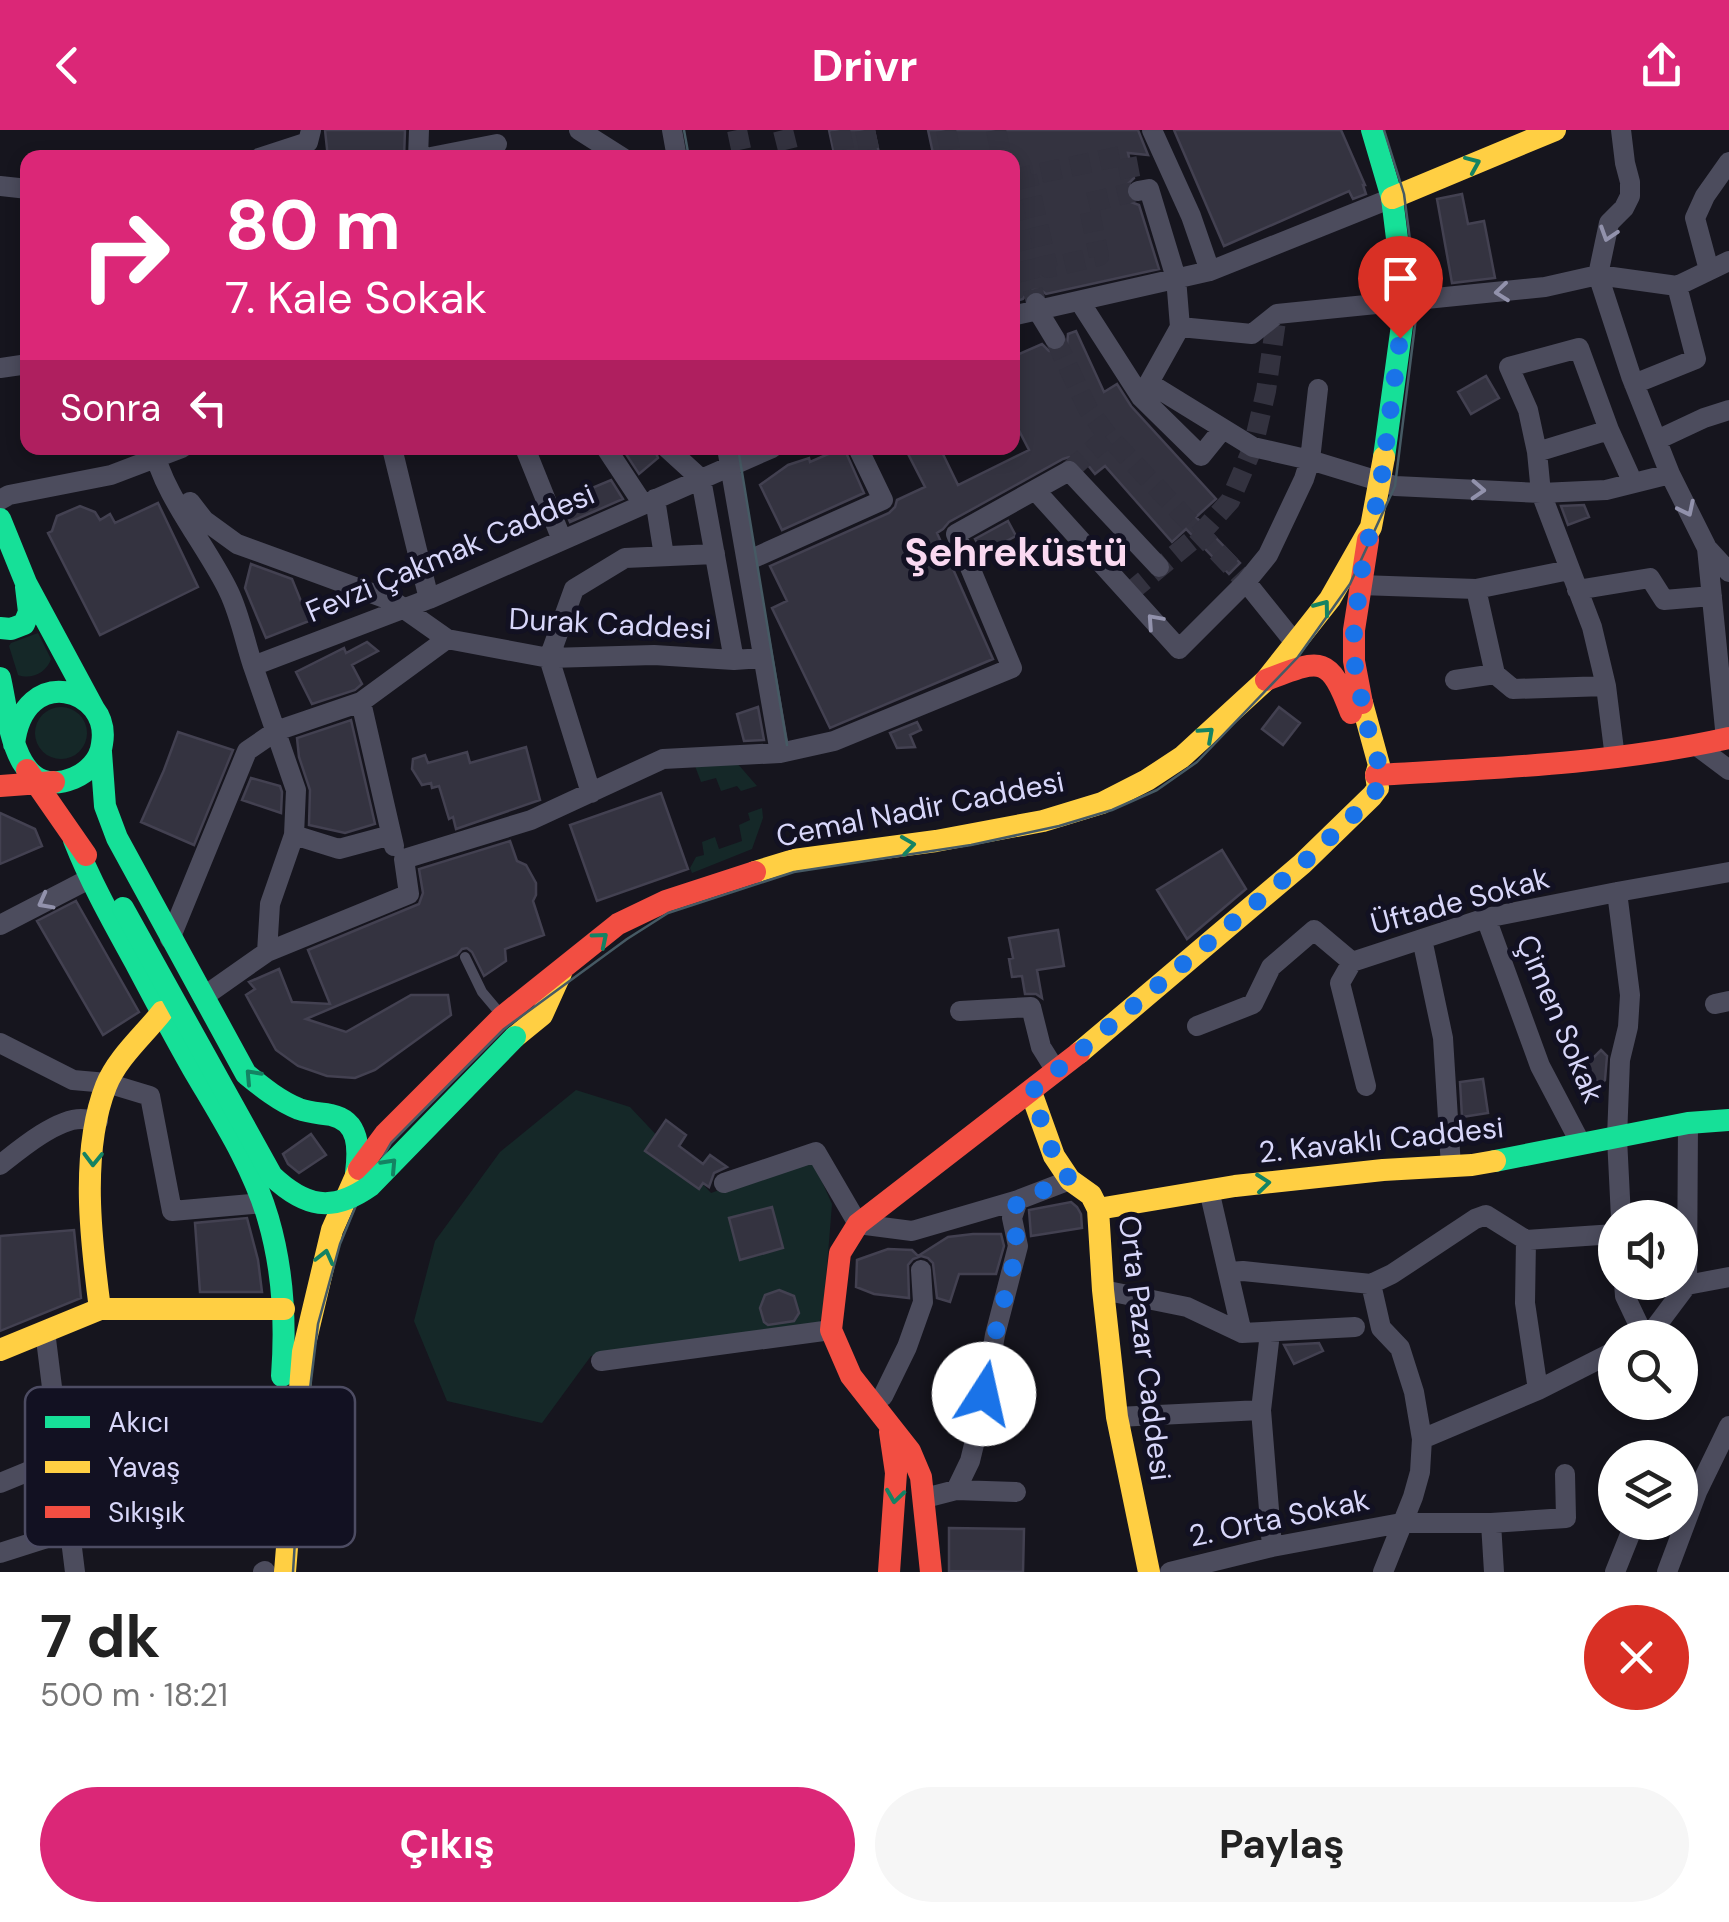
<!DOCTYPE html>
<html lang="tr">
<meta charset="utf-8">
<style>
body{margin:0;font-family:"DM Sans",sans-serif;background:#f6f6f6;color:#222;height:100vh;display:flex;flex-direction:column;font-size:38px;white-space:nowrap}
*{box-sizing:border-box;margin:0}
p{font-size:32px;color:#767676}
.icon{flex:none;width:55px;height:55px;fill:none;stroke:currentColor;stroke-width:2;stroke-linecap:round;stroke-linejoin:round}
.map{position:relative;height:1442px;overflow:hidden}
.details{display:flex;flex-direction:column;background:#fff;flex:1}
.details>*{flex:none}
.banner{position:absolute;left:20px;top:20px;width:1000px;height:305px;border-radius:20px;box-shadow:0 5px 15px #0003;background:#db2777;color:#fff;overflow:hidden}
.fabs{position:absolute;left:1598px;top:1070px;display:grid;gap:20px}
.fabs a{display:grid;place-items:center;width:100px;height:100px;border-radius:50%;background:#fff;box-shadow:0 5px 15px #0003;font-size:50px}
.pin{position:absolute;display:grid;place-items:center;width:85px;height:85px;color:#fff;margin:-102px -42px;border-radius:50% 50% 50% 0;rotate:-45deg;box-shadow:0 0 10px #0007}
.pin .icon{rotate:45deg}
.me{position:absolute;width:110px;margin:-55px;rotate:10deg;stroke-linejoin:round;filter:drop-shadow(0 0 8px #0008)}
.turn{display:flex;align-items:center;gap:35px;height:210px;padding:0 40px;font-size:45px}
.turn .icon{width:130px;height:130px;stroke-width:2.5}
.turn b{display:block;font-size:70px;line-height:85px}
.then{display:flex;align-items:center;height:95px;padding:0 40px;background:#0003;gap:20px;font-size:38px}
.round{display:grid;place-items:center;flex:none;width:105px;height:105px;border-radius:52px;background:#f6f6f6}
.overview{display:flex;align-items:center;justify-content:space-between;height:170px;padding:0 40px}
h1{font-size:60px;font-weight:700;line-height:75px}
.primary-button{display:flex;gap:20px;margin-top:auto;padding:20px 40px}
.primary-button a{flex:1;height:115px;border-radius:60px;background:#db2777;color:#fff;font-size:40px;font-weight:700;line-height:115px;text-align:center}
.primary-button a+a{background:#f6f6f6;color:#222}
header{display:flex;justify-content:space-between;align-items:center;height:130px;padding:0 40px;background:#db2777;color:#fff;font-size:45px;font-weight:700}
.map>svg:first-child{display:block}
.green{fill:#152828}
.building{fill:#343340;stroke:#434151;stroke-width:2.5}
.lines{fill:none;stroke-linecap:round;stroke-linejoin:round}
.street-tunnel{stroke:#33323f;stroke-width:20;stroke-dasharray:20 10;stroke-linecap:butt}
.lane{stroke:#4c4c5d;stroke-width:10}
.street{stroke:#4c4c5d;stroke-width:20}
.fast{stroke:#16e098;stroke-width:22}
.slow{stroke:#ffcf43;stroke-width:22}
.jam{stroke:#f24e42;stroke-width:22}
.tram{stroke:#465a64;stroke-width:2.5}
.fast-bridge{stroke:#16e098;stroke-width:22}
.oneway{stroke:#148363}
.oneway2{stroke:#9292ac}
.route{stroke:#1a73e8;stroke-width:18;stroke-dasharray:0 32.4}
.labels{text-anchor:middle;stroke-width:10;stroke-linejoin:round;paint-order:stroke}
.street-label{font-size:30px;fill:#d8d7fa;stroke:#121122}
.district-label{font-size:40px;font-weight:bold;fill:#fad9f1;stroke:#121122}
.key{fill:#121122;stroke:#4d4c63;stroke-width:2.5}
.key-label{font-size:28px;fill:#d8d7fa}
</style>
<header><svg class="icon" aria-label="back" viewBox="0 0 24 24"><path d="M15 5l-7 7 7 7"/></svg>Drivr<svg class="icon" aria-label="share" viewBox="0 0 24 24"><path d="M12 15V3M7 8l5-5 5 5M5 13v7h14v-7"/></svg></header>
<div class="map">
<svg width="1729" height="1442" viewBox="0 0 1729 1442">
<rect width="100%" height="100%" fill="#16151e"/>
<path class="green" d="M 38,503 L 51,529 C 47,542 32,550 18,545 L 9,516 L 11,513 Z
M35 603a26 26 0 1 1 52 0a26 26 0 1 1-52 0Z
M 737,633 L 757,656 L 741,661 L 737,656 L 721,661 L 716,648 L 701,652 L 695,636 Z
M 762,678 L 763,688 L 752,719 L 692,743 L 690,738 L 696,727 L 704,725 L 702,712 L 715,707 L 719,719 L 742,711 L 739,695 L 750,690 L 748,683 Z
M 576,960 L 630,977 L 711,1063 L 811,1027 L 832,1074 L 823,1187 L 819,1192 L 591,1226 L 542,1293 L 447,1271 L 414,1191 L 435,1111 L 500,1022 Z"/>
<path class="building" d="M 325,0 L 405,0 L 404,28 L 328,28 Z
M 829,0 L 874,0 L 880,28 L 835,28 Z
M 928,0 L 1138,0 L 1148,25 L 1128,23 L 1134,48 L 1126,56 L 1124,62 L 1128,71 L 1139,75 L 1159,139 L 1046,164 L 1041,160 L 1034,160 L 1027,163 L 1023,169 L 1013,172 L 1012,28 L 934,28 Z
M 1174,0 L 1341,0 L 1365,55 L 1363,55 L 1366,64 L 1353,69 L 1349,61 L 1224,116 Z
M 1462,64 L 1468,94 L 1484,91 L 1495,148 L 1452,153 L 1437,69 Z
M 1076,201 L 1104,262 L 1117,254 L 1131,276 L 1216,369 L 1196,387 L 1240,433 L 1229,444 L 1186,399 L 1172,412 L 1105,336 L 1095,344 L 1083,329 L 1078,331 L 1069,327 L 1063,329 L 949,392 L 943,399 L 937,403 L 993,529 L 830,598 L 772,478 L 787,471 L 770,436 L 889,383 L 895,377 L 897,370 L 925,357 L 905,318 L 940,318 L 958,355 L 1029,320 L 1012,287 L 1012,227 L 1042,214 L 1049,221 L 1061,221 L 1067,215 L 1068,204 Z
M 1486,246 L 1499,268 L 1471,284 L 1458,262 Z
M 622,318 L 654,318 L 658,328 L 639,344 Z
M 842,318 L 844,318 L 864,363 L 782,400 L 760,355 L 788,335 L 809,328 L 810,332 Z
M 611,350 L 623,369 L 570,392 L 561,371 Z
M 158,373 L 198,457 L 100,505 L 48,403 L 52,401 L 57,386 L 80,376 L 95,382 L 100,390 L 110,384 L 115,393 Z
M 1584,375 L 1589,387 L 1568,395 L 1561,376 Z
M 1008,391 L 1016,406 L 983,423 L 975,409 Z
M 251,434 L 292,449 L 309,491 L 266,508 L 245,458 Z
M 367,512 L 378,521 L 352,535 L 362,554 L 355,560 L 312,574 L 296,542 L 344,518 L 346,523 Z
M 758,577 L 764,610 L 744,611 L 737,584 Z
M 1279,577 L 1300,593 L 1283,615 L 1262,599 Z
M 351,590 L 375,694 L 345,703 L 309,695 L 310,660 L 299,627 L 297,608 Z
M 917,592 L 921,600 L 910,605 L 915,617 L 897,618 L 890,603 Z
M 178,602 L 233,620 L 194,715 L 141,692 L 164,640 Z
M 526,617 L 540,670 L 456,699 L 453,687 L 449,689 L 439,656 L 432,658 L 431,653 L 422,655 L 412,639 L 413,629 L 425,625 L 428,633 L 467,622 L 470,633 Z
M 251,648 L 280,656 L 282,662 L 281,683 L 242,670 Z
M 661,663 L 688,739 L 597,771 L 570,695 Z
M 0,683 L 35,699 L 42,716 L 0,734 Z
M 510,711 L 517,731 L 526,735 L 536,753 L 536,765 L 533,771 L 544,805 L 505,819 L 506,831 L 484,846 L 472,822 L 467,818 L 462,819 L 457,825 L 306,889 L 346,902 L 411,865 L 448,865 L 451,885 L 375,940 L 355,948 L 327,946 L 298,936 L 276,920 L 246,865 L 255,859 L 249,852 L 279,839 L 292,872 L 330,874 L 308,820 L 419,774 L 423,763 L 419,739 Z
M 1222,720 L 1246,759 L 1187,809 L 1157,760 Z
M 76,771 L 139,882 L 103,905 L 37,791 Z
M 1058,800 L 1064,836 L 1037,840 L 1042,868 L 1036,864 L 1025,864 L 1022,846 L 1012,847 L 1009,829 L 1013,828 L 1009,808 Z
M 1601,920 L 1607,926 L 1605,950 L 1601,955 L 1583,938 Z
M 1483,949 L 1488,983 L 1462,987 L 1460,952 Z
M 666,990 L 686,1005 L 679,1016 L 703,1034 L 710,1025 L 727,1037 L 714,1043 L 709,1057 L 703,1053 L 699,1059 L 645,1021 Z
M 311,1004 L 326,1025 L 299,1043 L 288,1034 L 283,1024 Z
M 1071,1072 L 1077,1077 L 1081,1084 L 1082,1098 L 1031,1106 L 1029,1080 Z
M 772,1077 L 783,1118 L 740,1130 L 729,1088 Z
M 247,1088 L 258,1130 L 262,1162 L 200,1162 L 195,1093 Z
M 74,1100 L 81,1168 L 0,1201 L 0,1106 Z
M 973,1104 L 1001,1104 L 1004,1116 L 996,1144 L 959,1144 L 950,1172 L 937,1168 L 933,1133 L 928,1128 L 921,1126 L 913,1129 L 908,1135 L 909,1168 L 874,1164 L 856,1157 L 857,1130 L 888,1119 L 912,1120 L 918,1126 L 948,1107 Z
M 779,1160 L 794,1166 L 799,1183 L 794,1191 L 768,1195 L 764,1192 L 760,1178 L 765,1165 Z
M 1319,1213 L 1323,1221 L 1294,1234 L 1284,1215 Z
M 949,1398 L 1024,1399 L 1023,1442 L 949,1441 Z"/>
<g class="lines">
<path class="street-tunnel" d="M 737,0 L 743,28
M 783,0 L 790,28
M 840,0 L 846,28
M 865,0 L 871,28
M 946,0 L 952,28
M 996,0 L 1002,28
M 1012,50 L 1027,46 L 1126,25 L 1133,62 L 1088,73 L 1099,126 L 1048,138 L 1027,46
M 1012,72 L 1036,173
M 1055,209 L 1088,279 L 1108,306 L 1246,452
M 1069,341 L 1108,306
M 1129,463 L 1201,403 L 1230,371 L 1253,317 L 1266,261 L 1277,184"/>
<path class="lane" d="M 465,827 L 482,862 L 498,881"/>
<path class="street" d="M 579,0 L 623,28
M 672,0 L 677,28
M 1152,0 L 1191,86 L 1210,141
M 259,28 L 308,12 L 311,0
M 418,28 L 419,0
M 426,28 L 497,14
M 0,56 L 28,59
M 1138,61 L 1149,59 L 1176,148 L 1180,197
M 1709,140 L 1695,88 L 1705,66 L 1729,32
M 1598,145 L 1631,246 L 1670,344 L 1707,418 L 1729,442
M 1598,145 L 1609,93 L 1624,78 L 1630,66 L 1630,52 L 1625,33 L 1621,0
M 1080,172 L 1141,267 L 1201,326 L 1222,300
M 1036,173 L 1038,181 L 1055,209
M 1012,186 L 1210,141 L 1392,68
M 0,238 L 28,234
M 1149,253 L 1253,317 L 1310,330 L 1395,356 L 1541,363 L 1606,360 L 1670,344
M 1634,254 L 1696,229 L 1677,156
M 1141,267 L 1180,197 L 1252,204 L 1277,184 L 1545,157 L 1598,145 L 1677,156 L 1729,131
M 1609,300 L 1633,353
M 1657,310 L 1704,288 L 1729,280
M 154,318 C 161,362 209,419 229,462 C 240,485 245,512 253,536 L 429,469 L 772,318
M 392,318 L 429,469
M 525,318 L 562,410
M 606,318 L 643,374
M 667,318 L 701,349 L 734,530
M 727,318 L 780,623
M 1537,322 L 1609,300 L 1579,218 L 1509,237 L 1528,280 L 1537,322 L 1541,363 L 1592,497 L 1606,556 L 1615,628
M 1035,360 L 1179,519 L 1246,452 L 1268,425 L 1304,349 L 1310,330 L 1318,259
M 655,369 L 664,426
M 0,370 L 9,365 L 111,345 L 182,318
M 190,372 L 204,390 L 237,414 L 393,471 L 447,509 L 549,528 L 654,525 L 734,530 L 762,528
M 1707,418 L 1726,609
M 747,431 L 883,370 L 858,318
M 1246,452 L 1295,513
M 1360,455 L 1476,459 L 1569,440
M 1476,459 L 1495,544
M 1577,460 L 1650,448 L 1664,470 L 1712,466
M 253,536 L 296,660 L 294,705 L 339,719 L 391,705
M 1455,550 L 1495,544 L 1513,559 L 1606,556
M 361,572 L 394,716
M 1697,616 L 1729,640
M 591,663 L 549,528 L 574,459 L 625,428 L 715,424
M 1617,762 L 1630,865 L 1628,897 L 1620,930 L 1617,1008 L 1621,1088
M 1486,788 L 1540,936 L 1580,1012
M 0,795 L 89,749
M 170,809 L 247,621 L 276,601 L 361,572 L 447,509
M 1422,809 L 1443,908 L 1451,1037
M 267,822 L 270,774 L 294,705
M 1352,832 L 1486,788 L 1617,762 L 1729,742
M 1352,832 L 1340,853 L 1366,956
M 203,867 L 267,822 L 409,764 L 404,729 L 531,690 L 663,629 L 780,623 L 834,611 L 1012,538 L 956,404 L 1069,341 L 1159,437
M 1715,874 L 1729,871
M 960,881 L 1031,877 L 1041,917 L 1056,941
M 1197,896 L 1253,874 L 1271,837 L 1314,800 L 1352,832
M 0,913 L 73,950 L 107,953 L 150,966 L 172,1081 L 263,1073
M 0,1035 C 19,1020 56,989 81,989 C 86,989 92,990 98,991
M 724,1053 L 816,1022 L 858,1094 L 912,1101 L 1018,1070
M 1209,1060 L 1242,1203
M 1526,1110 L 1615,1104
M 1228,1142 L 1243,1141 L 1371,1154 L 1392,1144 L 1475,1089 L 1486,1085 L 1526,1110 L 1525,1173 L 1538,1260
M 1624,1152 L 1625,1166 L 1644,1206
M 1371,1154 L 1381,1198 L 1400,1218 L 1414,1262 L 1422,1309 L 1420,1342 L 1413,1367 L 1383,1442
M 1687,1155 L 1688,993
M 1687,1155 L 1729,1147
M 1103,1160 L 1187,1177 L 1242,1203 L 1355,1197
M 45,1201 L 75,1442
M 1270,1203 L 1261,1280 L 1272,1417
M 1642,1208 L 1651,1203 L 1687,1155
M 601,1231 L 831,1200
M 883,1266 L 907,1217 L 923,1172 L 921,1140
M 1117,1287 L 1261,1280
M 1422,1309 L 1538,1260 L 1615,1221
M 0,1353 L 61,1328
M 956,1360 L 1016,1362
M 925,1368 L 956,1360 L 970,1331 L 980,1290 L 995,1205 L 1018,1116 L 1012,1088 L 1018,1070 L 1070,1050
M 1491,1393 L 1494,1442
M 0,1423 L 69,1401
M 263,1442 L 265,1441
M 1170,1442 L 1272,1417 L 1401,1393 L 1491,1393 L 1566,1388 L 1565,1344
M 1615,1442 L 1635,1392
M 1667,1442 L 1697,1362 L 1729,1296"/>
<path class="fast" d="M 1372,0 L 1392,68 L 1405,173 L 1384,327
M 0,389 L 26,453 L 94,579
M 0,498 L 11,499 L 24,494 L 29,482 L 26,457
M 0,548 C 9,585 12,673 74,648 C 88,642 100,630 102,614 C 112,558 24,532 14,614
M 101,622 L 105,676 L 117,708 L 246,944 C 262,957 279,971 299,979 C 310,983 320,983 331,985 C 360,991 359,1019 356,1043
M 74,710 C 91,753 113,792 135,832 C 154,868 173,904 193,939 C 221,987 252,1034 268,1088 C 283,1139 286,1193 282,1246
M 1495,1031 L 1688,993 L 1729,990"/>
<path class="slow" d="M 1392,68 L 1555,0
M 755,742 L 794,730 L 936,711 L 1043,691 L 1102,673 L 1147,650 L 1182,627 L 1266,550 L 1330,469 L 1371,397 L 1384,327
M 515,907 L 542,885 L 561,843
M 1079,923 L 1302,734 L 1372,666 L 1378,658 L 1376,645 L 1379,635 L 1362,573
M 1031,962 L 1054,1026 L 1070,1050 L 1091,1065 L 1098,1079 L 1103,1160 L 1117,1287 L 1149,1442
M 1098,1079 L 1235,1056 L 1383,1040 L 1472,1035 L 1495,1031
M 100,1179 C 91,1111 80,1022 106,956 C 117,928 144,905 162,882
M 0,1220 L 100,1179 L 284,1179
M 285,1442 L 303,1222 L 332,1100 L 359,1039"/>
<path class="jam" d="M 1266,550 C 1321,529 1329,524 1351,583
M 1362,573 L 1354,531 L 1354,500 L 1368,410
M 27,640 L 86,725
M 1376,645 C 1495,638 1613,634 1729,608
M 0,656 L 54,652
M 359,1039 L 385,1004 L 503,886 L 618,794 L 666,771 L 755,742
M 889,1442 L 896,1343 L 890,1302
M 931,1442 L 921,1347 L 910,1321 L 851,1246 L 831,1200 L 840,1123 L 858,1094 L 1079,923"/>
<path class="tram" d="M 684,0 L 689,28
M 738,318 L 787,615
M 293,1442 L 299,1348 L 318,1194 L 340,1114 L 357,1073 L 391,1013 L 504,899 L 627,809 L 668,783 L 794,742 L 971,715 L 1059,696 L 1112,680 L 1157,660 L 1197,632 L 1298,527 L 1350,454 L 1395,356 L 1418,171 L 1404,64 L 1384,0"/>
<path class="fast-bridge" d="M 123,778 L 272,1046 C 305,1077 332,1083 370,1056 L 515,907"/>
</g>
<defs><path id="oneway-chevron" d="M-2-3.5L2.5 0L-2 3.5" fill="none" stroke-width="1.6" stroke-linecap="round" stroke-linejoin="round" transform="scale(2.5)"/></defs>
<g class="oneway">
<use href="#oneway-chevron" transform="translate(1473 34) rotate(-23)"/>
<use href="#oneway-chevron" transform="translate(1323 477) rotate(-53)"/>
<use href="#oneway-chevron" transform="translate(1207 604) rotate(-42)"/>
<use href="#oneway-chevron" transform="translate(908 715) rotate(-8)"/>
<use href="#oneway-chevron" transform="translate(601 809) rotate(-40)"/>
<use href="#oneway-chevron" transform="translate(252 946) rotate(-133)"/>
<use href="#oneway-chevron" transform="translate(93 1029) rotate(91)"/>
<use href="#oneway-chevron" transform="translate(390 1035) rotate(-47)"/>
<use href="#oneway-chevron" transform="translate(1263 1053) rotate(-6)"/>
<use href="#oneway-chevron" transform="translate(325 1127) rotate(-76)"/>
<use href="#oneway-chevron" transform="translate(895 1366) rotate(98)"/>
</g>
<g class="oneway2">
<use href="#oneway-chevron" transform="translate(1608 104) rotate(108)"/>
<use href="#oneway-chevron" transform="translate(1502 162) rotate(174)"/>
<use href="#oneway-chevron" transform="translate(1478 360) rotate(3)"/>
<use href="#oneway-chevron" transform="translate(1687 379) rotate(64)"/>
<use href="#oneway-chevron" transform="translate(1154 491) rotate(-132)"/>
<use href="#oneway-chevron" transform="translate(45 772) rotate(152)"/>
</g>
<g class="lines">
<path class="route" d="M 984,1264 L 995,1205 L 1018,1116 L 1012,1088 L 1018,1070 L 1070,1050 L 1054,1026 L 1031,962 L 1302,734 L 1359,680 L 1378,658 L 1376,645 L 1379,635 L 1366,592 L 1354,531 L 1354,500 L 1362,439 L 1381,352 L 1400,208"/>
</g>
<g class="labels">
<g class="street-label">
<text transform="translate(450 423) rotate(-23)" y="10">Fevzi Çakmak Caddesi</text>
<text transform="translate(610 494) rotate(3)" y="10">Durak Caddesi</text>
<text transform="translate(920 679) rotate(-11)" y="10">Cemal Nadir Caddesi</text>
<text transform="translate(1460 771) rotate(-15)" y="10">Üftade Sokak</text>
<text transform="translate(1560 889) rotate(67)" y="10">Çimen Sokak</text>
<text transform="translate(1381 1010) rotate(-6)" y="10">2. Kavaklı Caddesi</text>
<text transform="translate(1145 1218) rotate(83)" y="10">Orta Pazar Caddesi</text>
<text transform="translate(1279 1388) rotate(-12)" y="10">2. Orta Sokak</text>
</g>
<g class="district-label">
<text x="1016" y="436">Şehreküstü</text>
</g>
</g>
<rect x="25" y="1257" width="330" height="160" rx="15" class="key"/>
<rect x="45" y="1286" width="45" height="12" fill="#16e098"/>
<rect x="45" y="1331" width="45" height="12" fill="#ffcf43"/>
<rect x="45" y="1376" width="45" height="12" fill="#f24e42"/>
<g class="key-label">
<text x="108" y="1302">Akıcı</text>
<text x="108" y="1347">Yavaş</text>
<text x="108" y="1392">Sıkışık</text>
</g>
</svg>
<div class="fabs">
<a><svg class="icon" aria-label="sound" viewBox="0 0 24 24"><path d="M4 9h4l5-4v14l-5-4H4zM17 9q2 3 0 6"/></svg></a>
<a><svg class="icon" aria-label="search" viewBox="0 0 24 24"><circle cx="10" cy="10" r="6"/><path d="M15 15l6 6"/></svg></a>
<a><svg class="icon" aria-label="layers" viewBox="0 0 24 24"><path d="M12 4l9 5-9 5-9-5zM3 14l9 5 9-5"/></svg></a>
</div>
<div class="pin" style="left:1400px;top:208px;background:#d93025"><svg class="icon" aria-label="arrive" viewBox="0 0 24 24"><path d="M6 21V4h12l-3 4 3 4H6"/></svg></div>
<svg class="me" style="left:984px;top:1264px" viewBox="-20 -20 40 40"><circle r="19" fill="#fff"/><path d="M0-13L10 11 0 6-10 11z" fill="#1a73e8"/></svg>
<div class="banner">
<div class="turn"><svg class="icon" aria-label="right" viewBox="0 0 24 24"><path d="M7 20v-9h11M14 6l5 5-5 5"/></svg><div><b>80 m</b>7. Kale Sokak</div></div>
<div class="then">Sonra<svg class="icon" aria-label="left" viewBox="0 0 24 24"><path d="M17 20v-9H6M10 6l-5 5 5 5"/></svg></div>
</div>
</div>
<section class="details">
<div class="overview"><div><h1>7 dk</h1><p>500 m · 18:21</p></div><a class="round" style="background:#d93025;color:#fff"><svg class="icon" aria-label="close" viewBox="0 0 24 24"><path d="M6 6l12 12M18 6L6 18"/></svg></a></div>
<div class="primary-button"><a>Çıkış</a><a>Paylaş</a></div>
</section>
